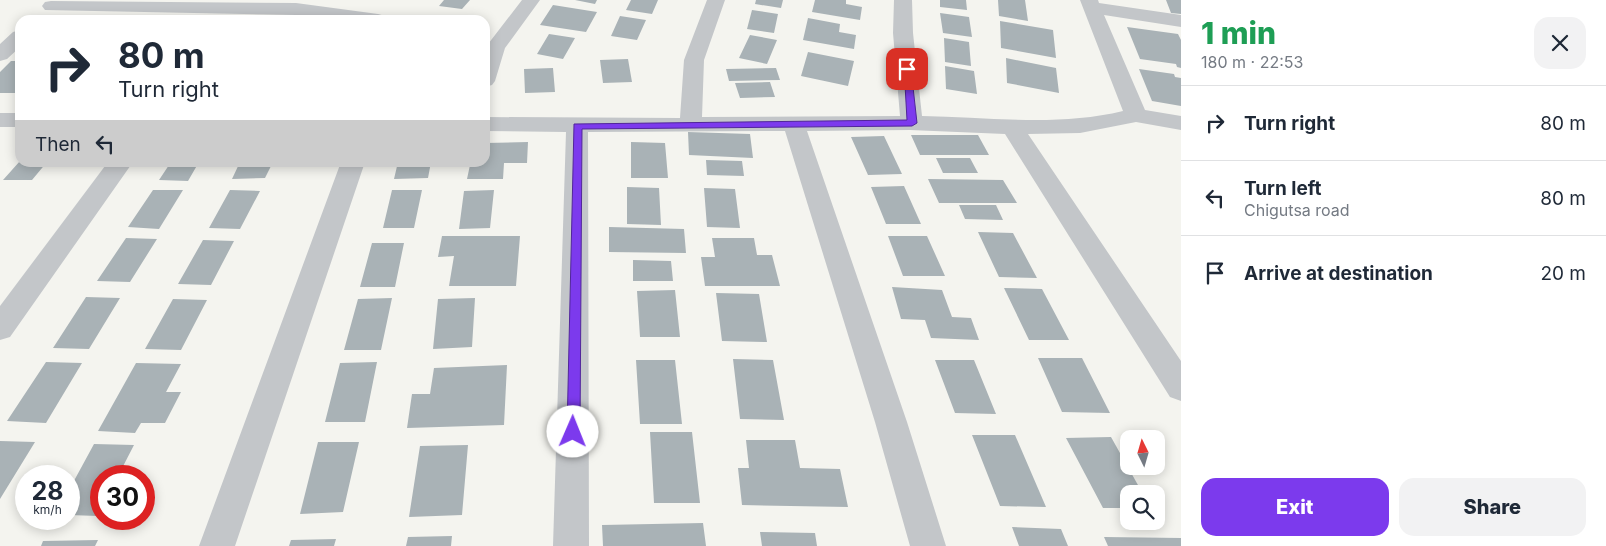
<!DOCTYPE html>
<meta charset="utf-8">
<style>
body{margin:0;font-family:Inter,sans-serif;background:#f2f2f3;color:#1f2937;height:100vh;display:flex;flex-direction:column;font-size:19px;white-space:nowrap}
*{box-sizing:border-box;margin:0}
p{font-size:16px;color:#747a83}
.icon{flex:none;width:28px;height:28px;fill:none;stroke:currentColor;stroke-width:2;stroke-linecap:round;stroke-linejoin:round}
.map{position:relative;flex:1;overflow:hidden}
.panel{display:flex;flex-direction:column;background:#fff;width:425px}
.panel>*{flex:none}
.hud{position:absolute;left:15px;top:15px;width:475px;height:152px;border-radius:15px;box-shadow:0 2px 12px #0003;background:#fff;color:#1f2937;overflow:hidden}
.needle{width:32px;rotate:355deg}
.buttons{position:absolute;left:1120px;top:430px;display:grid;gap:10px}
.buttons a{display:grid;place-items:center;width:45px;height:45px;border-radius:10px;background:#fff;box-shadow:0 2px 12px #0003;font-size:25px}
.speed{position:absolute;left:15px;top:465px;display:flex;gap:10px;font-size:25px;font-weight:700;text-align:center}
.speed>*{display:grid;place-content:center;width:65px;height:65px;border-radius:50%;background:#fff;box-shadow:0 2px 12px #0003;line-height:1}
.speed small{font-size:12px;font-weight:400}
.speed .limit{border:8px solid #d22;background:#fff;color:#111}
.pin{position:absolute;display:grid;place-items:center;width:42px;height:42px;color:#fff;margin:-21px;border-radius:10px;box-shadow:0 2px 8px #0006}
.me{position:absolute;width:55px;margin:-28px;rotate:1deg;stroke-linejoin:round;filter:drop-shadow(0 0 4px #0008)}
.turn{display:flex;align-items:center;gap:18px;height:105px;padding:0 20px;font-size:22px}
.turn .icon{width:65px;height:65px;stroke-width:2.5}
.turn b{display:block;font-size:35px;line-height:42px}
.then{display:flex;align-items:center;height:48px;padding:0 20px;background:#0003;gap:10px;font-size:19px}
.round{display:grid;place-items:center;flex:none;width:52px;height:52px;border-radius:15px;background:#f2f2f3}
.headline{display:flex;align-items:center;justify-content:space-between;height:85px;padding:0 20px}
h1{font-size:30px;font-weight:800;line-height:38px;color:#1e9e55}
.action{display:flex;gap:10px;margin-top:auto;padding:10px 20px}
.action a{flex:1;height:58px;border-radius:15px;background:#7c3aed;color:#fff;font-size:20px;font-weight:800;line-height:58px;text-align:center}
.action a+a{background:#f2f2f3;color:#1f2937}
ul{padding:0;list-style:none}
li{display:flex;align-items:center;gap:15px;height:75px;padding:0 20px;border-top:1px solid #e0e1e3}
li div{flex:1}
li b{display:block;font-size:19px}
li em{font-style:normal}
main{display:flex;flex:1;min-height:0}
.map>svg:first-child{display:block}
.building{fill:#a9b2b6}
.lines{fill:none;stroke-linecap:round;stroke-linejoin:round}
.minor{fill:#c3c6c9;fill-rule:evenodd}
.route{fill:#7c3aed;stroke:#51269a}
</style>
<main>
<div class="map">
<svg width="1181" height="546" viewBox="0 0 1181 546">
<rect width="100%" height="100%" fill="#f4f4ef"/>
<path class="building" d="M 444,0 L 470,0 L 462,9 L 439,6 Z
M 575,0 L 597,0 L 595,4 Z
M 631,0 L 658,0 L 652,14 L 626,10 Z
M 756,0 L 783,0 L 781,8 L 755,4 Z
M 815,0 L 846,0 L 846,4 L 862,7 L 860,20 L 812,12 Z
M 940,0 L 966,0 L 967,10 L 940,7 Z
M 998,0 L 1025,0 L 1028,21 L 999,16 Z
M 1166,0 L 1181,0 L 1181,14 L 1171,13 Z
M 553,5 L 597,12 L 586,32 L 540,25 Z
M 752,10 L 778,14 L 774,33 L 747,29 Z
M 940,13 L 969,17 L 972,37 L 943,33 Z
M 620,16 L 646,20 L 637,40 L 611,36 Z
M 808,18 L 840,24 L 839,32 L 856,35 L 854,49 L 803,40 Z
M 1000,21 L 1053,30 L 1056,58 L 1001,48 Z
M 1127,27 L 1178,34 L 1181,40 L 1181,68 L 1177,67 L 1176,64 L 1140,59 Z
M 549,34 L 575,38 L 563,59 L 537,54 Z
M 750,35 L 777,40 L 767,64 L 739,58 Z
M 944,38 L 969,42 L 971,66 L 945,62 Z
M 808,52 L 854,61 L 848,86 L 801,76 Z
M 1006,58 L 1056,68 L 1059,93 L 1007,83 Z
M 628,59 L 632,82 L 603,83 L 600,60 Z
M 11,61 L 20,61 L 20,93 L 0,93 L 0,72 Z
M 945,66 L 974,71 L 977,94 L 946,89 Z
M 553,68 L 555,92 L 525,93 L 524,69 Z
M 776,68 L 780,80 L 729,81 L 726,69 Z
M 1139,69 L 1174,74 L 1175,77 L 1181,78 L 1181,106 L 1152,101 Z
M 770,82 L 775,97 L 740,98 L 735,83 Z
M 688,132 L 750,134 L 753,158 L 689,155 Z
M 911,135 L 978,135 L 989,155 L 920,155 Z
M 884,136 L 902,174 L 868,175 L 851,137 Z
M 528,142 L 527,163 L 504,163 L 503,179 L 467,179 L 470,165 L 454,166 L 455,162 L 485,162 L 485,143 Z
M 631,142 L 665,143 L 668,178 L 631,178 Z
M 936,158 L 970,158 L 978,173 L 943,173 Z
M 706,160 L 742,161 L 744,176 L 707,175 Z
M 20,161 L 20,162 L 47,162 L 32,180 L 3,180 Z
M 171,162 L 199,162 L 188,181 L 159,180 Z
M 240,162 L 273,162 L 265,178 L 232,179 Z
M 398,162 L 431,162 L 428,178 L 394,179 Z
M 928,179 L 1003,180 L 1017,203 L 939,203 Z
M 904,186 L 921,224 L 886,224 L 871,187 Z
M 627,187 L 659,188 L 661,225 L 627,224 Z
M 704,188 L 735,189 L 740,228 L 707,227 Z
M 153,190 L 183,190 L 159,229 L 128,227 Z
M 230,190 L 260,191 L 240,229 L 209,228 Z
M 392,190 L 422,190 L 414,228 L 383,228 Z
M 494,190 L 490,228 L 459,229 L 464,191 Z
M 959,205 L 996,205 L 1003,220 L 965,219 Z
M 609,227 L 684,229 L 686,253 L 609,252 Z
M 978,232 L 1013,233 L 1037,278 L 999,277 Z
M 442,236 L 520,236 L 516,286 L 449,286 L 454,256 L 438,257 Z
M 888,236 L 927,236 L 945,276 L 903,276 Z
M 126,238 L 157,239 L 130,282 L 97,281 Z
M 712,238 L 754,238 L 757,255 L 772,255 L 780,286 L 705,286 L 701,257 L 715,257 Z
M 203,240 L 234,241 L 211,285 L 178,284 Z
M 372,243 L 404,243 L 395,287 L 360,287 Z
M 633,260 L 671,261 L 673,281 L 633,281 Z
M 892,287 L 942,290 L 952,317 L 971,318 L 979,340 L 931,338 L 925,320 L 901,319 Z
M 1004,288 L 1042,289 L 1069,340 L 1029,340 Z
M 675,290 L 680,337 L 640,337 L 637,291 Z
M 716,293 L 759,294 L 767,342 L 722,341 Z
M 86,297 L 120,298 L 89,349 L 53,348 Z
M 392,298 L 381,350 L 344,350 L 358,299 Z
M 475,298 L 472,347 L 433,349 L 438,299 Z
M 173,299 L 207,300 L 181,350 L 145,349 Z
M 1038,358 L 1082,358 L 1110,413 L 1062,412 Z
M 733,359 L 773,360 L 784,420 L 740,419 Z
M 636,360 L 675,360 L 682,424 L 640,424 Z
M 935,360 L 974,360 L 996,414 L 955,413 Z
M 46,362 L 82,363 L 46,423 L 7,421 Z
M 377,362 L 365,422 L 325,422 L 340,363 Z
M 136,363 L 181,364 L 166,392 L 181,392 L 165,423 L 141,423 L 135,433 L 98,431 Z
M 507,365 L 504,425 L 407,428 L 412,394 L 430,394 L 434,368 Z
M 650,432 L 692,432 L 700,503 L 654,503 Z
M 972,435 L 1015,435 L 1046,507 L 1000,506 Z
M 1111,437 L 1143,494 L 1129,494 L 1129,508 L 1103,508 L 1066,438 Z
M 746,440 L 795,440 L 800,468 L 840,469 L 848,507 L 742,505 L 738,468 L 749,468 Z
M 0,441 L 35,442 L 0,499 Z
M 318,442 L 359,442 L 343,512 L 300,514 Z
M 94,444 L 134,445 L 118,476 L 101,476 L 101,509 L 98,516 L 69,515 L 69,490 Z
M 468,445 L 462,515 L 409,517 L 420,446 Z
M 703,523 L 706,546 L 603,546 L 602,525 Z
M 1012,527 L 1061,529 L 1068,546 L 1019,546 Z
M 760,532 L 815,533 L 817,546 L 762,546 Z
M 452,536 L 451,546 L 406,546 L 408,537 Z
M 1104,537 L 1181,538 L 1181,546 L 1108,546 Z
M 336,539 L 334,546 L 289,546 L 291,540 Z
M 98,540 L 95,546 L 41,546 L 43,541 Z"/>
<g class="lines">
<path class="minor" d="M 522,0 L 540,0 L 505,48 L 495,81 L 492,85 L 485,87 L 485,48 Z
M 707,0 L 725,0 L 704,60 L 702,117 L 900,116 L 893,33 L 894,0 L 912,0 L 913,33 L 922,116 C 989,117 1057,127 1123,111 L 1080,0 L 1098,0 L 1099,3 L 1181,15 L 1181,27 L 1104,15 L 1145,110 L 1181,116 L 1181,130 L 1136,122 L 1080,133 L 1028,134 L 1181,361 L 1181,401 L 1170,397 L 1005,134 L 910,130 L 807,131 L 907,422 L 946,546 L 910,546 L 875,422 L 785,131 L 588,132 L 589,546 L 553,546 L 566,132 L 485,131 L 485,117 L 680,118 L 684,60 Z
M 51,1 L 296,3 L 378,14 L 385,16 L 387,20 L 336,20 L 296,15 L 45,10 L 42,6 L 45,2 Z
M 20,30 L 20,47 L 7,59 L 0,61 L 0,44 L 13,32 Z
M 0,113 L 20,113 L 20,127 L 0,127 Z
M 108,162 L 133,162 L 10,337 L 0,340 L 0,306 Z
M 341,162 L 365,162 L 235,546 L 199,546 Z"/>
</g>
<path class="route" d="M 904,67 L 911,69 L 917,123 L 912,126 L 582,129 L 580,432 L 578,436 L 573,438 L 569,436 L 567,432 L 574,124 L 907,120 Z"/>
</svg>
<div class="buttons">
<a><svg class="needle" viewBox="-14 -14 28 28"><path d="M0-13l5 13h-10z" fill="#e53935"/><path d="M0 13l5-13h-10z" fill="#747a83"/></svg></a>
<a><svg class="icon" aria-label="search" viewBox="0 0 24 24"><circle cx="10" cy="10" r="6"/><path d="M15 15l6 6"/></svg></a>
</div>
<div class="speed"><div>28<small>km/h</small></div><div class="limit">30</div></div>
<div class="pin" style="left:907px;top:69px;background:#d93025"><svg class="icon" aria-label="arrive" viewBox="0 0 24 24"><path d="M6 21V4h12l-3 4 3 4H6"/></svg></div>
<svg class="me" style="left:573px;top:432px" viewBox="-20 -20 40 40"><circle r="19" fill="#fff"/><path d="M0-13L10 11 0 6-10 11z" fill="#7c3aed"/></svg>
<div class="hud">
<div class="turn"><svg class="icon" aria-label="right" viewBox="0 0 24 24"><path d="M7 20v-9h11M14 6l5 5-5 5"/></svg><div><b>80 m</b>Turn right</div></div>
<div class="then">Then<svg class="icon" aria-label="left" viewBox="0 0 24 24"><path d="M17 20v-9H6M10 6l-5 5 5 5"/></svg></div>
</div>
</div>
<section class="panel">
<div class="headline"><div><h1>1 min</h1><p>180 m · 22:53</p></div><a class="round"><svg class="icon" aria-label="close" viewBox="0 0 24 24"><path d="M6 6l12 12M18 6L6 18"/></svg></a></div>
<ul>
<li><svg class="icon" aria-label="right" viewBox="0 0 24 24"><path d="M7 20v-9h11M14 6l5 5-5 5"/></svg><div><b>Turn right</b></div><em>80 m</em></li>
<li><svg class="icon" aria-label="left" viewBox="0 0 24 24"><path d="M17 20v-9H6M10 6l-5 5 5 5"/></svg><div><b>Turn left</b><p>Chigutsa road</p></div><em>80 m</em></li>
<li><svg class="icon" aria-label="arrive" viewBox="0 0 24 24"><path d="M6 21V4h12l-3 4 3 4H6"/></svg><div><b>Arrive at destination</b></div><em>20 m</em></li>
</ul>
<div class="action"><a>Exit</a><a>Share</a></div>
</section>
</main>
